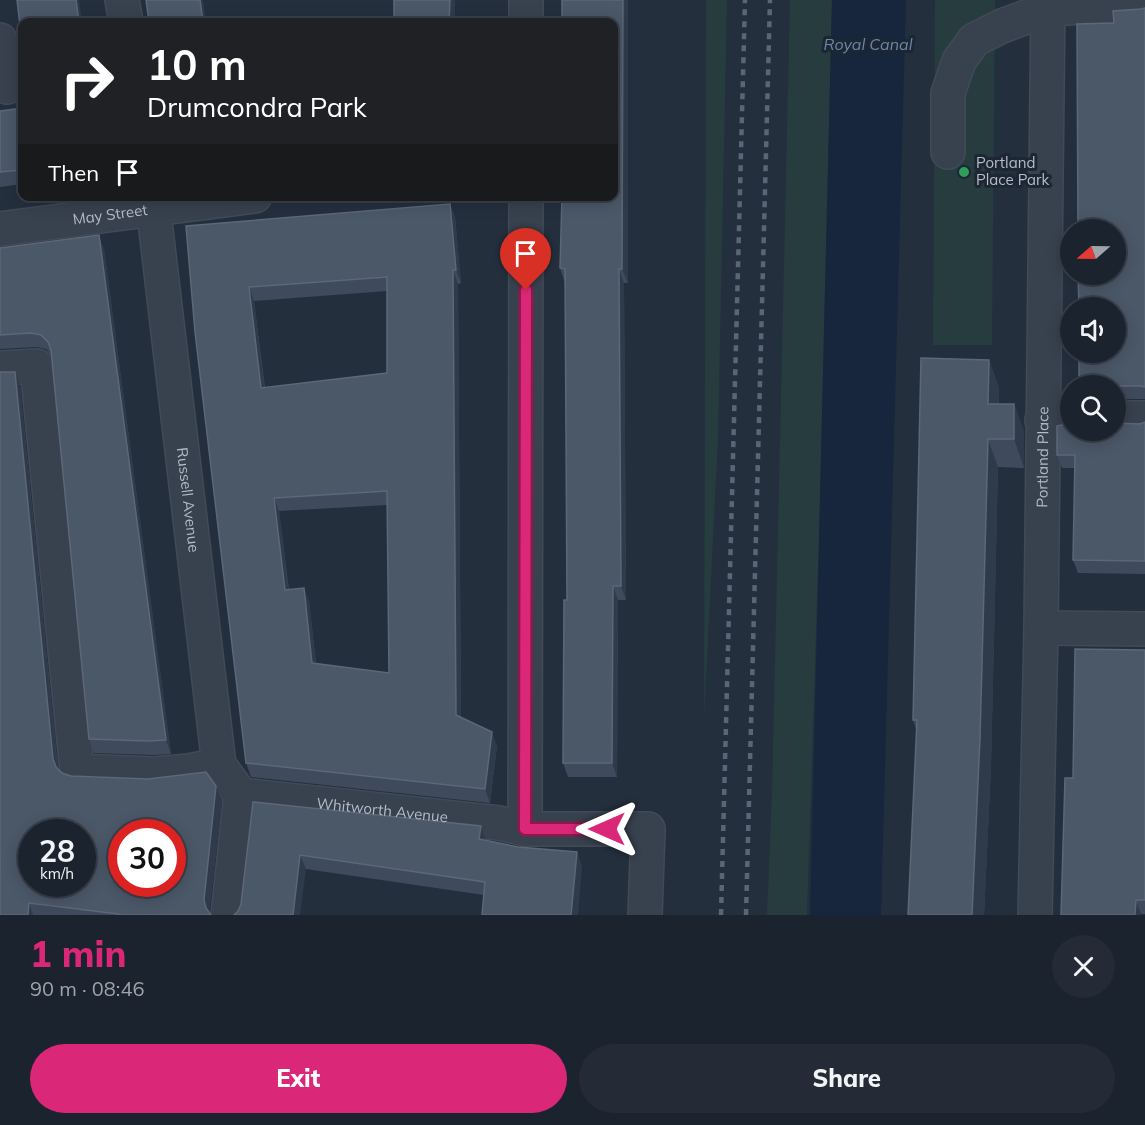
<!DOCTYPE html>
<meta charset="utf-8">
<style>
body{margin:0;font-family:Mulish,sans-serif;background:#242b36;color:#f1f3f6;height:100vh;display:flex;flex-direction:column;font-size:22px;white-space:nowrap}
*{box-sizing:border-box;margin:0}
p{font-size:20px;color:#a0a4aa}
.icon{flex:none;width:33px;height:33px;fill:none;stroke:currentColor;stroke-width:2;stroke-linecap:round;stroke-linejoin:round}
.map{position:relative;height:915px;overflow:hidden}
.sheet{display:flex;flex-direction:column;background:#1b232e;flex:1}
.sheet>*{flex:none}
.guide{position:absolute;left:18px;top:18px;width:600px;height:183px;border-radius:12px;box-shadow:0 3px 15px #0003,0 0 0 2px #39404a;background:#202124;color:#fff;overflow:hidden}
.needle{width:39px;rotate:250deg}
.tools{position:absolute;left:1060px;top:219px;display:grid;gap:12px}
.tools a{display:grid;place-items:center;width:66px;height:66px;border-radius:50%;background:#1b232e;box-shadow:0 3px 15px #0003,0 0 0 2px #39404a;font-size:30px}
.speed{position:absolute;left:18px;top:819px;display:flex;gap:12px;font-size:30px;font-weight:700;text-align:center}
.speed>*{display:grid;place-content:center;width:78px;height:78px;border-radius:50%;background:#1b232e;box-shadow:0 3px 15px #0003,0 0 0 2px #39404a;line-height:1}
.speed small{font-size:15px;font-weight:400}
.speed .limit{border:9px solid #d22;background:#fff;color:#111}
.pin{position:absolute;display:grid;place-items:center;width:51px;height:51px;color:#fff;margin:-62px -26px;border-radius:50% 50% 50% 0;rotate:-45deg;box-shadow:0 0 6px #0007}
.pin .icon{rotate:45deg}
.me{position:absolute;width:66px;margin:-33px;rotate:270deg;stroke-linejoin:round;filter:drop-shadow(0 0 4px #0008)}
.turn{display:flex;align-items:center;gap:21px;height:126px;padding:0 30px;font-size:27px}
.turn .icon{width:78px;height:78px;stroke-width:2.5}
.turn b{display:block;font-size:42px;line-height:51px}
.then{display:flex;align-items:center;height:57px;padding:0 30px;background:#0003;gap:12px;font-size:22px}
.round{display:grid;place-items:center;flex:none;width:63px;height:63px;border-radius:32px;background:#242b36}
.head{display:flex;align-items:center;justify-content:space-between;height:102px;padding:0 30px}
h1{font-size:36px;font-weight:800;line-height:45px;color:#db2777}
.button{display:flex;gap:12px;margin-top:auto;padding:12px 30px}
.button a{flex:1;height:69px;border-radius:36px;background:#db2777;color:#fff;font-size:24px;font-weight:800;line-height:69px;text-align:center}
.button a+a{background:#242b36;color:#f1f3f6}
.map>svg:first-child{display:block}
.green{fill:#263c3f}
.water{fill:#17263c}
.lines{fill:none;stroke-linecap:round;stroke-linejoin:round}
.minor-casing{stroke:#414a57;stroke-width:36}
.minor{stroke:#38414e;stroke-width:33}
.rail{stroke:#5a6575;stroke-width:4.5;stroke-dasharray:6 6;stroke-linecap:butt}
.wall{fill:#3f4b5c;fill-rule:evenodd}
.shaded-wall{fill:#2f3b4b}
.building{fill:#4b5868;stroke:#5c6777;stroke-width:1.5;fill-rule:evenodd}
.route-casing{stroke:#8e194d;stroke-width:15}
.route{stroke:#db2777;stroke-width:10}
.leisure-dot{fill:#2e9e5b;stroke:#1d2633;stroke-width:2}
.labels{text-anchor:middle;stroke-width:6;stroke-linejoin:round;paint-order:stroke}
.poi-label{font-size:15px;fill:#b4bcc9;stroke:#1d2633;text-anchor:start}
.street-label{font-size:15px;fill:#b4bcc9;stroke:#1d2633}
.water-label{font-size:16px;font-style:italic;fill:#6d86a8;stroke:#1d2633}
</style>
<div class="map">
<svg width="1145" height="915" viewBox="0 0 1145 915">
<rect width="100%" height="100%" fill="#242f3e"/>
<path class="green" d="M 706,0 L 727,0 L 718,440 L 704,719 Z
M 790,0 L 832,0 L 819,538 L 807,915 L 767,915 L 772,792 Z
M 935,0 L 995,0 L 992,345 L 933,345 Z"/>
<path class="water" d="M 832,0 L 906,0 L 881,915 L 810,915 Z"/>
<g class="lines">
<defs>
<g id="minor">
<path d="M 122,0 L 126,22"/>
<path d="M 526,22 L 526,0"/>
<path d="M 0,40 L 7,87"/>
<path d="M 948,152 L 948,93 L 959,61 L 974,40 L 1002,26 L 1048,9 L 1145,4"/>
<path id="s1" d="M 152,196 L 219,765 L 241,795"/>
<path id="s2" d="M 0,229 L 255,196"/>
<path d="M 0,368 L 37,366 L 77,771 L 154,774 L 189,771 L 219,765"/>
<path d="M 1116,418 L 1145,418"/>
<path d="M 1042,420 L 1071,420"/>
<path d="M 1041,628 L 1145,629"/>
<path id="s3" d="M 241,795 L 499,823 L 525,829 L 648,829 L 645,915"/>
<path d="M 525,829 L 526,196"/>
<path d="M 228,915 L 241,795"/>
<path id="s4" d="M 1035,915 L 1041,628 L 1048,0"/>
</g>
</defs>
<use href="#minor" class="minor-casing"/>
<use href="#minor" class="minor"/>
<path class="rail" d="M 721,915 L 745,0
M 746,915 L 770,0"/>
</g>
<path class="wall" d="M 1145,8 L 1145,399 L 1116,399 L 1114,23 Z
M 22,108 L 22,184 L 0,187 L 0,111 Z
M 614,196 L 628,283 L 624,283 L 626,600 L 618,600 L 617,777 L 568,777 L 563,763 L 567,600 L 565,283 L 560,268 Z
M 450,204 L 455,217 L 461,283 L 458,284 L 461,717 L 497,746 L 490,803 L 251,777 L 246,763 L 186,226 ZM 387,291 L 387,373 L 265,388 L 254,301 ZM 387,505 L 389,673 L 316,663 L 309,601 L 289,590 L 279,511 Z
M 0,248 L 104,249 L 171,754 L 154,755 L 94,753 L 89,739 L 51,354 L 46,349 L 37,347 L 0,349 Z
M 989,360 L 999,388 L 999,404 L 1014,404 L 1024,432 L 1024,468 L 998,467 L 991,766 L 984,915 L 908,915 L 917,732 L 913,720 Z
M 20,386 L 58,769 L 62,773 L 71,776 L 222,800 L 209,913 L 211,915 L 0,915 Z
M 1145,422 L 1145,574 L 1078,573 L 1073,560 L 1075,468 L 1062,468 L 1057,455 Z
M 1145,650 L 1145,914 L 1141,914 L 1073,778 Z
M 253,802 L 481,826 L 486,840 L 582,866 L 484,895 L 306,869 L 238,911 L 241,904 Z"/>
<path class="shaded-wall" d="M 76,0 L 79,0 L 82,22 L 79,22 Z
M 200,0 L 203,0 L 206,22 L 203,22 Z
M 450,0 L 455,0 L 455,22 L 449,22 Z
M 623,0 L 628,0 L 628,283 L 622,269 Z
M 450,204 L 455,217 L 461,283 L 456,270 Z
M 99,235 L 104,249 L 171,754 L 166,740 Z
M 619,269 L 624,283 L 626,600 L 621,586 Z
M 453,270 L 458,284 L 461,729 L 456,715 Z
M 249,287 L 254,301 L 266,402 L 261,388 Z
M 989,360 L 999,388 L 998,432 L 988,404 Z
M 15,372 L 20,386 L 58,773 L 53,759 Z
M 1014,404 L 1024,432 L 1024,468 L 1014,439 Z
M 988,439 L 998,467 L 991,766 L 984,915 L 972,915 Z
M 274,498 L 279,511 L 290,604 L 285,590 Z
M 613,586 L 618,600 L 617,777 L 612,763 Z
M 304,588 L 309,601 L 317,676 L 312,663 Z
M 492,732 L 497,746 L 490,803 L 485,789 Z
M 216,786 L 222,800 L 209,914 L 206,908 L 204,900 Z
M 481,826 L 486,840 L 479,839 Z
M 577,852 L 582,866 L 578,915 L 571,915 Z
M 300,855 L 306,869 L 300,915 L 293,915 Z
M 1136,900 L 1141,914 L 1141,915 L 1135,915 Z
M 29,903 L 33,915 L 28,915 Z"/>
<path class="building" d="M 17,0 L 76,0 L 79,22 L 22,22 L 22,42 Z
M 146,0 L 200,0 L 203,22 L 149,22 Z
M 394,0 L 450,0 L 449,22 L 394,22 Z
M 562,0 L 623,0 L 622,269 L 619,269 L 621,586 L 613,586 L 612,763 L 563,763 L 564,600 L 567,600 L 565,269 L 560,268 L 562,196 L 614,196 L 614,22 L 562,22 Z
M 1145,8 L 1145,387 L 1140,386 L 1079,386 L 1079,352 L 1116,352 L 1116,308 L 1079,308 L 1078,274 L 1116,274 L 1116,230 L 1078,230 L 1077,24 L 1114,23 L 1113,11 L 1141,9 Z
M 22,108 L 22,170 L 0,172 L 0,111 Z
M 450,204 L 456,270 L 453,270 L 456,715 L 492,732 L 485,789 L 246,763 L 195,332 L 186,226 ZM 387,277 L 387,373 L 261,388 L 249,287 ZM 387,491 L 389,673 L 312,663 L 304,588 L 285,590 L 274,498 Z
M 99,235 L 166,740 L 148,741 L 89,739 L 51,350 L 48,342 L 41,335 L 31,333 L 0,335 L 0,248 Z
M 921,358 L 989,360 L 988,404 L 1014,404 L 1014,439 L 988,439 L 980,738 L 972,915 L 908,915 L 917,720 L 913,720 Z
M 0,372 L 15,372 L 53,759 L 56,767 L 62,773 L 71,776 L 148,779 L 206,772 L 216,786 L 204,900 L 206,908 L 211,915 L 118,915 L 118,914 L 29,903 L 28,915 L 0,915 ZM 32,832 L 82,832 L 82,884 L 32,884 ZM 122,832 L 172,832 L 172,884 L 122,884 Z
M 1145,422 L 1145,561 L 1073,560 L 1075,455 L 1057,455 L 1057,426 L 1071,423 L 1071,430 L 1116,430 L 1116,423 L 1140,424 Z
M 1075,649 L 1145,650 L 1145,900 L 1136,900 L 1135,915 L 1061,915 L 1065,778 L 1073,778 Z
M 253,802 L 481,826 L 479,839 L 518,847 L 577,852 L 571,915 L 482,915 L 485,882 L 300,855 L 293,915 L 234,915 L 238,911 L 241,904 Z"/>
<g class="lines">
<defs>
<path id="route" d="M 526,290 L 525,829 L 607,829"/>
</defs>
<use href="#route" class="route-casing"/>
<use href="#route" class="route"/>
</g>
<circle class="leisure-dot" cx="964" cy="172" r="6"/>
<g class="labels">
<g class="poi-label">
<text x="976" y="168">Portland<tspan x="976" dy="17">Place Park</tspan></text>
</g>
<g class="street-label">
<text dy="5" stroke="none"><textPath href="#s2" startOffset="111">May Street</textPath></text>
<text dy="5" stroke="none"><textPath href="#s4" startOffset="458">Portland Place</textPath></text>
<text dy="5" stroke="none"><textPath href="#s1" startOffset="306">Russell Avenue</textPath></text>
<text dy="5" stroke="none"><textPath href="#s3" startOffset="142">Whitworth Avenue</textPath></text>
</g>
<g class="water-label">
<text x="868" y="50">Royal Canal</text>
</g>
</g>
</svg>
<div class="tools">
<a><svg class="needle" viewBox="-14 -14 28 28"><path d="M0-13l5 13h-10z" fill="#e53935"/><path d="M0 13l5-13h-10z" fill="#a0a4aa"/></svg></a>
<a><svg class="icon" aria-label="sound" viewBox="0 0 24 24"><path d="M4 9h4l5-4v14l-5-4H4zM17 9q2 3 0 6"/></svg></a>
<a><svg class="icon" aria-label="search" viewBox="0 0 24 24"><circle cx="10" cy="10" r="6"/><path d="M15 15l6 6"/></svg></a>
</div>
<div class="speed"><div>28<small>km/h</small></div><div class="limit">30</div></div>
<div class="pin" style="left:526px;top:290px;background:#d93025"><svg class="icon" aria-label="arrive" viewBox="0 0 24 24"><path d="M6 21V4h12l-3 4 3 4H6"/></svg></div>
<svg class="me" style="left:607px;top:829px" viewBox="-20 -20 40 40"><path d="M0-17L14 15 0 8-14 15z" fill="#db2777" stroke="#fff" stroke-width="4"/></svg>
<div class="guide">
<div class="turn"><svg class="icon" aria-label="right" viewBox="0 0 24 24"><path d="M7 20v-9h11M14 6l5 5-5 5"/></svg><div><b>10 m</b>Drumcondra Park</div></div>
<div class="then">Then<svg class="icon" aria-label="arrive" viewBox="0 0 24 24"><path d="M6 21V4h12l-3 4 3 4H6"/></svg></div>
</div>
</div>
<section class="sheet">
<div class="head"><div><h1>1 min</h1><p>90 m · 08:46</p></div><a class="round"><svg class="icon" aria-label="close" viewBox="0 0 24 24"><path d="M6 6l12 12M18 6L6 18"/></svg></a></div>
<div class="button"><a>Exit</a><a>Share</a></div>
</section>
